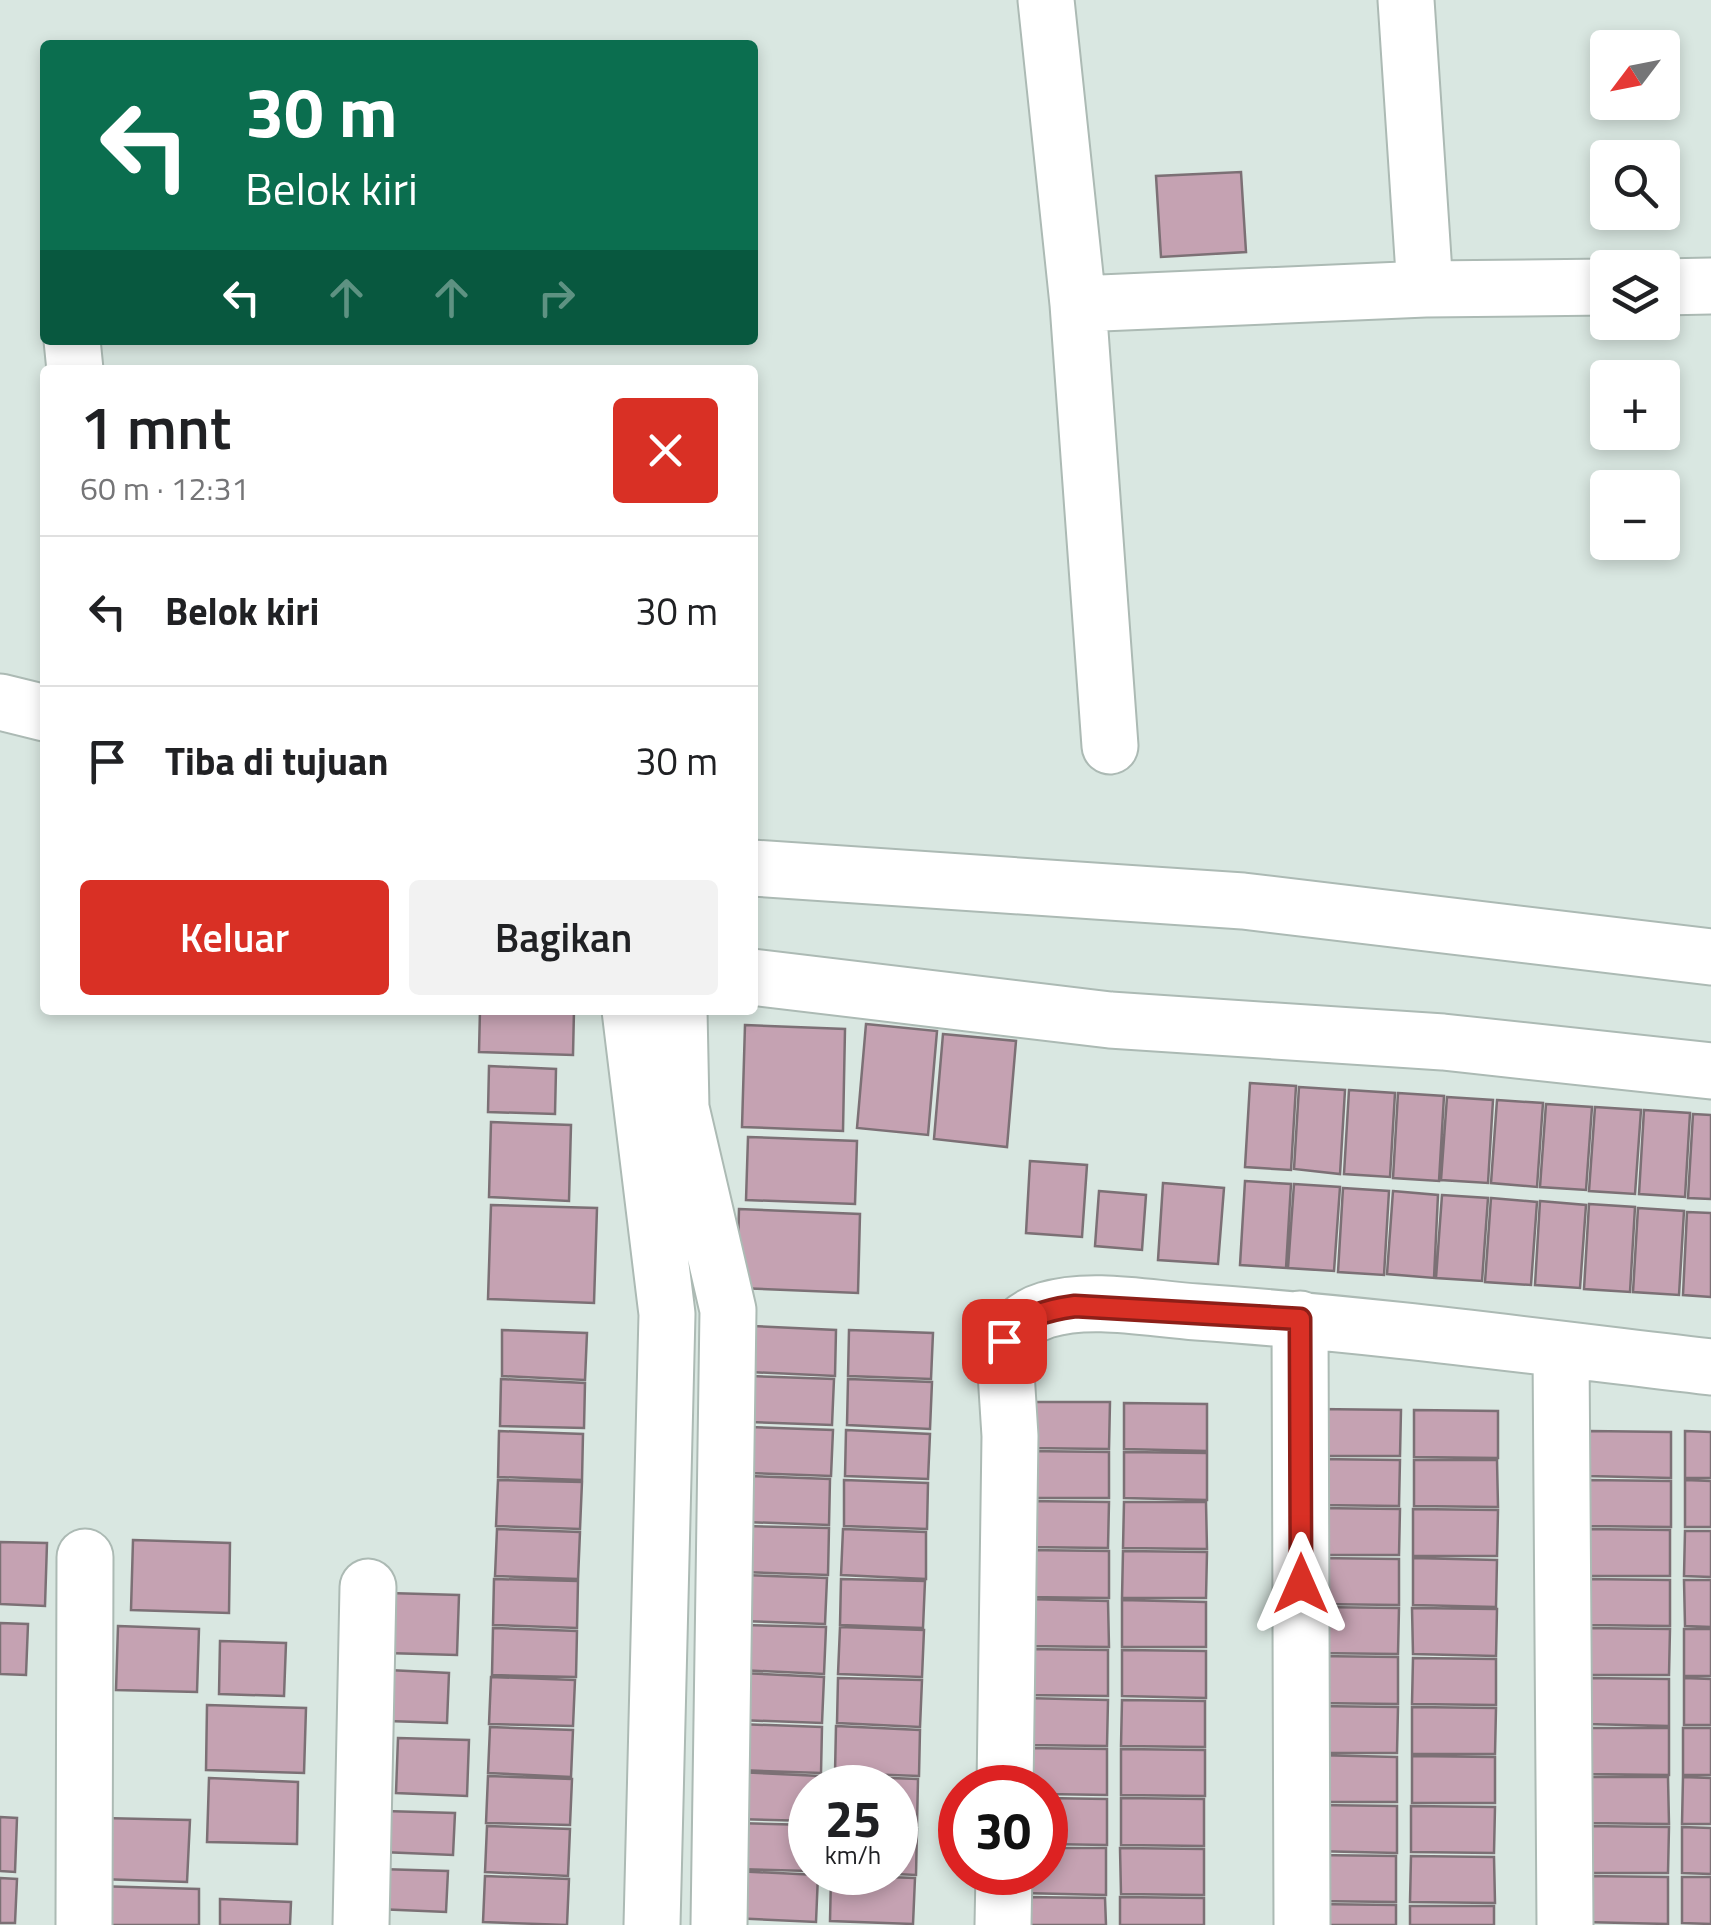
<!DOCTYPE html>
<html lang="id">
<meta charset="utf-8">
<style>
body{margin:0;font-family:"Titillium Web",sans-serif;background:#f2f2f2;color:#202124;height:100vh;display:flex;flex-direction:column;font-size:38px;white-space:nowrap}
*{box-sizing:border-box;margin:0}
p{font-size:32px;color:#757577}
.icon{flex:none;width:55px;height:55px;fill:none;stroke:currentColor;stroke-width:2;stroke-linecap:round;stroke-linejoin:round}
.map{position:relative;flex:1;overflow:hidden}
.panel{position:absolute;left:40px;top:365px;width:718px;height:650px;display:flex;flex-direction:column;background:#fff;border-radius:10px;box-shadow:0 5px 15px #0003}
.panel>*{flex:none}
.top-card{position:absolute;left:40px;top:40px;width:718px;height:305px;border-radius:10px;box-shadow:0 5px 15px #0003;background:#0b6e4f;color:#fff;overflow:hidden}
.needle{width:65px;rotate:238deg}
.tools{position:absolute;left:1590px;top:30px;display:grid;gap:20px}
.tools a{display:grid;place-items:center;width:90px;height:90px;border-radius:10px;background:#fff;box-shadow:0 5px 15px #0003;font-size:50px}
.speed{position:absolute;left:788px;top:1765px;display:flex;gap:20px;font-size:50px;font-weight:700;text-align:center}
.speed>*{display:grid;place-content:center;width:130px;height:130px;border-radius:50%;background:#fff;box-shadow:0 5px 15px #0003;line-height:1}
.speed small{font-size:25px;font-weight:400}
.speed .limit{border:15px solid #d22;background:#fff;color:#111}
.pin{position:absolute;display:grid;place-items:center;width:85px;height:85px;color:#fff;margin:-42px;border-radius:20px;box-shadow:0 5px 15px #0006}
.me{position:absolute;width:110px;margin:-55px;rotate:0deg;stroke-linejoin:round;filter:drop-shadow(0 0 8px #0008)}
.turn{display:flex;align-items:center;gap:35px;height:210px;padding:0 40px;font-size:45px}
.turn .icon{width:130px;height:130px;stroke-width:2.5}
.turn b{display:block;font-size:70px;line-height:85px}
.lanes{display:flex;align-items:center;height:95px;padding:0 40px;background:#0003;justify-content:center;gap:50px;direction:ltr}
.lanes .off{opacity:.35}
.round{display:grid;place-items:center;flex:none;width:105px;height:105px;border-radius:10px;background:#f2f2f2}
.head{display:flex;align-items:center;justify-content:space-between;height:170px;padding:0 40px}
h1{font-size:60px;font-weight:600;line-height:75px}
.action{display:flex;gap:20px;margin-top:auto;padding:20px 40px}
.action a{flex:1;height:115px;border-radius:10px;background:#d93025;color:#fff;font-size:40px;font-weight:600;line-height:115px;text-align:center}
.action a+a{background:#f2f2f2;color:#202124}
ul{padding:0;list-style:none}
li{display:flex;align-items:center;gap:30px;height:150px;padding:0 40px;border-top:2px solid #e0e0e0}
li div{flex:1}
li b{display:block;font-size:38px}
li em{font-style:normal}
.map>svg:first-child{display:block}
.building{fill:#c5a2b2;stroke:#7c7075;stroke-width:2.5}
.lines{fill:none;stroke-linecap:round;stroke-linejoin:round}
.minor-casing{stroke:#acbab4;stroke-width:59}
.tertiary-casing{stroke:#acbab4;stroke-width:59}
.minor{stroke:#fff;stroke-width:55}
.tertiary{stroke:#fff;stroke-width:55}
.route-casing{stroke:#8d1f18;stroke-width:25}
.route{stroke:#d93025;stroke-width:18}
</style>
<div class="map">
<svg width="1711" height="1925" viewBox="0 0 1711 1925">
<rect width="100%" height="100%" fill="#d9e7e1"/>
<path class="building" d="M 1241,172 L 1246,252 L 1161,257 L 1156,176 Z
M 480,1010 L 574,1010 L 573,1055 L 479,1052 Z
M 866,1024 L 937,1031 L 928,1135 L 857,1128 Z
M 745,1025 L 845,1029 L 843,1131 L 742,1127 Z
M 943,1034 L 1016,1041 L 1007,1147 L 934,1139 Z
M 489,1066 L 556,1069 L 555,1114 L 488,1112 Z
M 1250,1083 L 1296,1086 L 1291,1170 L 1245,1167 Z
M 1299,1087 L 1345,1090 L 1340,1174 L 1294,1169 Z
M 1349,1090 L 1395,1093 L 1390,1177 L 1344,1174 Z
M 1398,1093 L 1444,1096 L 1439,1181 L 1393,1178 Z
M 1447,1097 L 1493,1100 L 1488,1183 L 1441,1180 Z
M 1497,1100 L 1543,1103 L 1537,1187 L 1491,1183 Z
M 1546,1104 L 1592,1107 L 1586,1190 L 1540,1187 Z
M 1595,1107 L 1641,1110 L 1635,1194 L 1589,1191 Z
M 1644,1110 L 1690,1113 L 1685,1197 L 1639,1194 Z
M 1693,1114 L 1711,1115 L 1711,1199 L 1688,1198 Z
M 491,1122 L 571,1125 L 569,1201 L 489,1197 Z
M 748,1137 L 857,1141 L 855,1204 L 746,1200 Z
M 1030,1161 L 1087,1165 L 1082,1237 L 1026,1233 Z
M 1245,1181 L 1291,1184 L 1286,1268 L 1240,1265 Z
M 1163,1183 L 1224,1188 L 1218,1264 L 1158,1260 Z
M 1294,1184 L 1340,1187 L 1334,1271 L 1288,1268 Z
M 1343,1188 L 1389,1191 L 1384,1275 L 1338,1272 Z
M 1099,1191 L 1146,1195 L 1142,1250 L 1095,1246 Z
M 1393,1191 L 1438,1195 L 1434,1278 L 1387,1274 Z
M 1442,1195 L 1488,1198 L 1482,1281 L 1436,1278 Z
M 1491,1198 L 1537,1202 L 1531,1285 L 1485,1282 Z
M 1540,1201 L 1586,1205 L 1580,1288 L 1535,1285 Z
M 1589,1204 L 1635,1207 L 1630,1292 L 1584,1289 Z
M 491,1205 L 597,1208 L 594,1303 L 488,1299 Z
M 1638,1208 L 1684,1211 L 1679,1295 L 1633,1292 Z
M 739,1209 L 860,1214 L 858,1293 L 737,1288 Z
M 1687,1212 L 1711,1213 L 1711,1297 L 1683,1295 Z
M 752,1326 L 836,1330 L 835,1376 L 750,1372 Z
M 502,1330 L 587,1333 L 585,1380 L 502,1376 Z
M 849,1330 L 933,1333 L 931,1379 L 848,1376 Z
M 750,1376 L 834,1379 L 832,1425 L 749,1422 Z
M 501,1379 L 585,1383 L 584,1428 L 500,1426 Z
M 848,1379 L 932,1382 L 930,1429 L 847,1425 Z
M 1026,1402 L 1110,1402 L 1109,1449 L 1026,1448 Z
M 1124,1403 L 1207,1404 L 1207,1451 L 1124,1449 Z
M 1316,1409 L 1401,1410 L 1400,1456 L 1316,1456 Z
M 1414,1410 L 1498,1411 L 1498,1458 L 1414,1457 Z
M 749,1427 L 833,1430 L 831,1476 L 747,1473 Z
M 846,1430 L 930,1434 L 928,1479 L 845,1476 Z
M 499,1431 L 583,1434 L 582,1480 L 498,1477 Z
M 1588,1431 L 1671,1432 L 1671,1478 L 1587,1476 Z
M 1685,1431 L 1711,1432 L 1711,1478 L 1685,1478 Z
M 1026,1451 L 1109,1452 L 1109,1498 L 1025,1498 Z
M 1124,1452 L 1207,1453 L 1207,1500 L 1124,1498 Z
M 1316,1459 L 1400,1460 L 1399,1506 L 1316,1505 Z
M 1414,1460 L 1497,1460 L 1498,1507 L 1414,1506 Z
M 747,1476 L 830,1479 L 829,1525 L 746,1522 Z
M 498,1480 L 582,1482 L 580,1529 L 496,1526 Z
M 844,1480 L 928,1483 L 927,1529 L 844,1526 Z
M 1587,1480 L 1671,1481 L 1671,1527 L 1587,1526 Z
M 1685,1480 L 1711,1481 L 1711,1527 L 1685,1527 Z
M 1025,1501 L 1109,1502 L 1108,1548 L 1025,1547 Z
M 1124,1502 L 1206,1502 L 1207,1549 L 1123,1548 Z
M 1315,1508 L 1400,1509 L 1399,1555 L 1315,1555 Z
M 1413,1509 L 1498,1510 L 1497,1556 L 1413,1556 Z
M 745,1526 L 829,1528 L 828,1575 L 744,1572 Z
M 497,1529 L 580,1532 L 578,1579 L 495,1576 Z
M 843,1529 L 926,1532 L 926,1579 L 841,1575 Z
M 1587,1529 L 1670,1530 L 1670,1576 L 1587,1576 Z
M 1685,1531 L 1711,1531 L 1711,1577 L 1684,1576 Z
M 133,1540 L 230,1543 L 229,1613 L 131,1610 Z
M 0,1542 L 47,1543 L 45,1606 L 0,1604 Z
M 1025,1550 L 1109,1551 L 1109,1598 L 1024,1597 Z
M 1123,1551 L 1207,1552 L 1206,1598 L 1122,1598 Z
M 1316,1558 L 1399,1559 L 1399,1605 L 1315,1604 Z
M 1413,1558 L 1497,1560 L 1496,1607 L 1413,1605 Z
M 744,1575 L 827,1578 L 825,1624 L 742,1621 Z
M 494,1579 L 578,1581 L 577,1628 L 493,1625 Z
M 841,1579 L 925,1581 L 923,1628 L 840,1625 Z
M 1586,1579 L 1670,1580 L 1670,1626 L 1587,1625 Z
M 1684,1580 L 1711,1580 L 1711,1627 L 1685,1626 Z
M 388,1593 L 459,1595 L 457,1655 L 386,1653 Z
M 1025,1599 L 1108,1601 L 1109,1647 L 1024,1646 Z
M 1122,1600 L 1206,1602 L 1206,1647 L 1122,1647 Z
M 1315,1607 L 1399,1608 L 1398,1654 L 1314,1653 Z
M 1412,1608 L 1497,1609 L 1496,1656 L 1413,1654 Z
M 0,1623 L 28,1624 L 26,1675 L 0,1674 Z
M 742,1625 L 826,1627 L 824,1674 L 740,1670 Z
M 118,1626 L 199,1629 L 197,1692 L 116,1690 Z
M 840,1627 L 924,1630 L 922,1677 L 838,1674 Z
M 493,1628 L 577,1631 L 576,1677 L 492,1675 Z
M 1586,1628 L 1670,1629 L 1669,1675 L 1586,1675 Z
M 1684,1629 L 1711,1629 L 1711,1676 L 1684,1676 Z
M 220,1641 L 286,1643 L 284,1696 L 219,1694 Z
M 1024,1649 L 1108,1650 L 1108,1696 L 1023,1695 Z
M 1122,1650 L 1206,1651 L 1206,1698 L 1122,1696 Z
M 1315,1656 L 1398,1657 L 1398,1704 L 1315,1703 Z
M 1413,1658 L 1496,1659 L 1496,1705 L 1412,1704 Z
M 388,1670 L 449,1673 L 447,1723 L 388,1721 Z
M 741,1673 L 824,1677 L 822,1723 L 739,1720 Z
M 491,1677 L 575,1680 L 573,1726 L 489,1724 Z
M 838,1678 L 922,1680 L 920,1727 L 837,1723 Z
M 1586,1678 L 1669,1679 L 1669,1726 L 1586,1724 Z
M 1684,1678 L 1711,1679 L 1711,1725 L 1684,1725 Z
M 1024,1698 L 1108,1700 L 1107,1746 L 1024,1745 Z
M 1122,1700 L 1205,1701 L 1205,1747 L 1121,1746 Z
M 207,1705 L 306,1708 L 304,1773 L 206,1770 Z
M 1314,1706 L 1398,1707 L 1397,1753 L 1314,1753 Z
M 1412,1707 L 1496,1708 L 1495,1754 L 1412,1754 Z
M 739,1724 L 822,1727 L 821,1773 L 737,1770 Z
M 836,1726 L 920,1730 L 919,1776 L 835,1773 Z
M 490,1727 L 573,1730 L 571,1777 L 488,1773 Z
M 1585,1728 L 1669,1728 L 1669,1775 L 1585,1774 Z
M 1683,1728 L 1711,1728 L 1711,1775 L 1683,1775 Z
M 398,1738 L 469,1740 L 467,1796 L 396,1793 Z
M 1023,1748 L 1107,1749 L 1107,1795 L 1045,1794 L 1045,1788 L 1024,1788 Z
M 1121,1749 L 1205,1750 L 1205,1796 L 1121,1795 Z
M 1314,1755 L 1397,1757 L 1397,1802 L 1314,1802 Z
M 1412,1756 L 1495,1757 L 1495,1803 L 1412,1803 Z
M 737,1772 L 820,1776 L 820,1788 L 810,1788 L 810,1821 L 735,1819 Z
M 488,1776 L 572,1779 L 570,1825 L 486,1823 Z
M 835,1776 L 918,1779 L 917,1826 L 895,1825 L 895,1788 L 835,1788 Z
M 1585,1777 L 1668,1777 L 1669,1824 L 1585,1823 Z
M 1683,1777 L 1711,1778 L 1711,1824 L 1682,1824 Z
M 209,1778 L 298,1782 L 297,1844 L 207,1842 Z
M 1045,1798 L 1107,1799 L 1107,1845 L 1045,1844 Z
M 1121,1798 L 1204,1799 L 1204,1846 L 1121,1845 Z
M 1313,1805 L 1397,1806 L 1397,1853 L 1313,1851 Z
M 1411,1806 L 1495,1807 L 1494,1853 L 1411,1852 Z
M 384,1811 L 455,1813 L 453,1855 L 382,1852 Z
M 0,1817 L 17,1818 L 15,1872 L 0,1871 Z
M 102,1818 L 190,1820 L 187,1882 L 100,1879 Z
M 735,1823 L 810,1825 L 810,1871 L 734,1869 Z
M 487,1826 L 570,1829 L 568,1876 L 485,1872 Z
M 1584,1826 L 1669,1827 L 1668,1873 L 1584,1873 Z
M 1682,1827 L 1711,1828 L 1711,1874 L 1682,1873 Z
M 895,1828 L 917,1829 L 916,1875 L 851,1872 L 895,1872 Z
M 1045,1848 L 1106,1848 L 1106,1895 L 1022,1893 L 1022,1872 L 1045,1872 Z
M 1120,1848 L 1204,1849 L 1204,1895 L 1121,1894 Z
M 1313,1855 L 1396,1856 L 1396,1902 L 1313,1901 Z
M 1411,1856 L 1494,1857 L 1495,1903 L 1410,1902 Z
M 379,1869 L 448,1871 L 446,1912 L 377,1909 Z
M 734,1871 L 818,1875 L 816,1922 L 732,1918 Z
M 831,1875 L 915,1878 L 913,1924 L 830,1921 Z
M 485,1876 L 569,1879 L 567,1925 L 483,1922 Z
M 1583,1876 L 1668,1877 L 1668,1924 L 1584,1922 Z
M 1682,1877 L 1711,1877 L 1711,1924 L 1682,1923 Z
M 0,1878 L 17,1879 L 15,1923 L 0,1923 Z
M 95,1886 L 199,1889 L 199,1925 L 94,1925 Z
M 1023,1897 L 1105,1898 L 1106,1925 L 1022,1925 Z
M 1120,1897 L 1204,1898 L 1204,1925 L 1120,1925 Z
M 220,1899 L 291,1902 L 290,1925 L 220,1925 Z
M 1312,1904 L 1396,1905 L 1396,1925 L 1313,1925 Z
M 1410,1906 L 1494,1906 L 1494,1925 L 1410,1925 Z"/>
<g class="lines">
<defs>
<path id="minor" d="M 1046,0 L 1078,304 L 1425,289 L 1608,287
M 1406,0 L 1425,289
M 1662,287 L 1711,286
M 1078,304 L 1110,746
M 72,340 L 75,370
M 752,977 L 1110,1020 L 1443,1042 L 1711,1071
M 630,1010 L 667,1314 L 652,1925
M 679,1010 L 681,1108 L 728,1310 L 719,1925
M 1300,1319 L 1302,1925
M 1561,1350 L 1565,1925
M 1005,1788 L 1010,1436 L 1004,1341 C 1014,1328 1029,1315 1046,1310 C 1091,1296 1151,1309 1197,1312 C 1369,1324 1540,1347 1711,1367
M 84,1925 L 85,1557
M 361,1925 L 368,1587
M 1003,1925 L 1004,1872"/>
<path id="tertiary" d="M 0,702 L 45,713
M 752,868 L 1243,901 L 1711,957"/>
</defs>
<use href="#minor" class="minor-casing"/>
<use href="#tertiary" class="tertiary-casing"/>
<use href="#minor" class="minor"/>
<use href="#tertiary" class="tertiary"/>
</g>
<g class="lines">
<defs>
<path id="route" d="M 1004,1341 C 1022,1316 1046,1310 1075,1306 L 1300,1319 L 1301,1584"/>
</defs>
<use href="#route" class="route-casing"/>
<use href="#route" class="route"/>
</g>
</svg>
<div class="tools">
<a><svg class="needle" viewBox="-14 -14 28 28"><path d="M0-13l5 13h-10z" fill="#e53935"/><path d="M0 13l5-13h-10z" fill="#757577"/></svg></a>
<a><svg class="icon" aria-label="search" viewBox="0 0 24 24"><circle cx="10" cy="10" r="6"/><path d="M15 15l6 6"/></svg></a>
<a><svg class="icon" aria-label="layers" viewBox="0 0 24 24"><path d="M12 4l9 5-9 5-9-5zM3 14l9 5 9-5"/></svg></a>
<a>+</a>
<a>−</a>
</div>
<div class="speed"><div>25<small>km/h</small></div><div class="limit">30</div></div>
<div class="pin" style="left:1004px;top:1341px;background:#d93025"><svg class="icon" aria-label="arrive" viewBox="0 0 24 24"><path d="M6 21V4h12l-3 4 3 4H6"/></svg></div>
<svg class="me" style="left:1301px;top:1584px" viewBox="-20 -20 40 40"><path d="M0-17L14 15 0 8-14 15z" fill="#d93025" stroke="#fff" stroke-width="4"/></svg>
<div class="top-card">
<div class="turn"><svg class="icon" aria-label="left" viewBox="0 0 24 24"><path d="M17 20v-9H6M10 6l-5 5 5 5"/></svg><div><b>30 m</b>Belok kiri</div></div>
<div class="lanes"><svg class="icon" aria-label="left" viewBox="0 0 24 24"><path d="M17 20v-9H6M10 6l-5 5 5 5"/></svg><svg class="icon off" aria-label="ahead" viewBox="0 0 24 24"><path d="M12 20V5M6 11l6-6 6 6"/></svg><svg class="icon off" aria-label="ahead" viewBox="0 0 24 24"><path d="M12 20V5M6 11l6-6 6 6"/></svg><svg class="icon off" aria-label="right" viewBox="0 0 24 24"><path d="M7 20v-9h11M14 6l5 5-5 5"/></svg></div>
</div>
<section class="panel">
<div class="head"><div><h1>1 mnt</h1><p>60 m · 12:31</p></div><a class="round" style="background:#d93025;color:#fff"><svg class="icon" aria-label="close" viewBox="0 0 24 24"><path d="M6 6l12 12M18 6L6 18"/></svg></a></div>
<ul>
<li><svg class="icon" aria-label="left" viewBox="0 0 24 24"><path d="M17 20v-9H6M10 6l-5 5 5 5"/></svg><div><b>Belok kiri</b></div><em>30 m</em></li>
<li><svg class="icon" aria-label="arrive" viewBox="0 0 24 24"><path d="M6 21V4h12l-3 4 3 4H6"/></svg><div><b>Tiba di tujuan</b></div><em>30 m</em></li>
</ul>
<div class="action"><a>Keluar</a><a>Bagikan</a></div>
</section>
</div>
